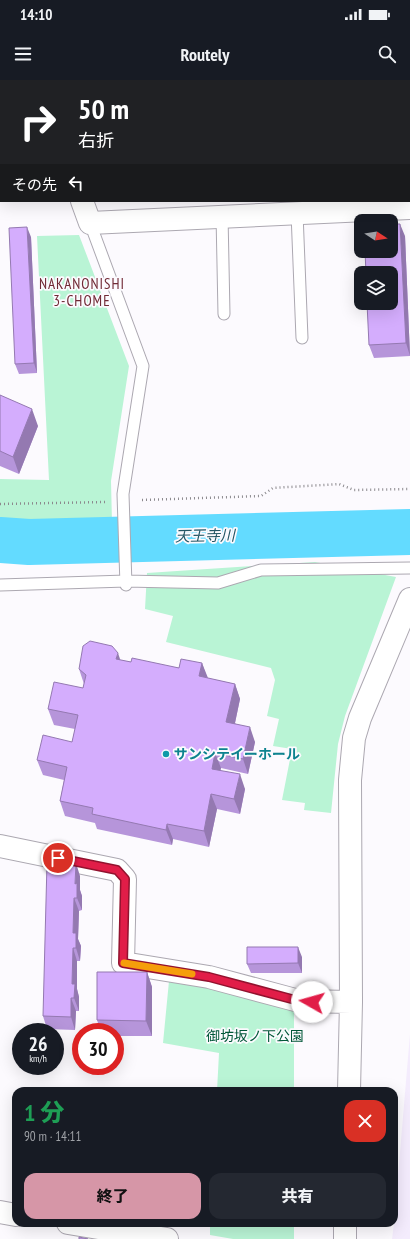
<!DOCTYPE html>
<html lang="ja">
<meta charset="utf-8">
<style>
body{margin:0;font-family:"PT Sans Narrow","Noto Sans JP",sans-serif;background:#242831;color:#f1f3f6;height:100vh;display:flex;flex-direction:column;font-size:15px;white-space:nowrap}
*{box-sizing:border-box;margin:0}
p{font-size:13px;color:#9ea1a6}
.icon{flex:none;width:22px;height:22px;fill:none;stroke:currentColor;stroke-width:2;stroke-linecap:round;stroke-linejoin:round}
.map{position:relative;flex:1;overflow:hidden}
.sheet{position:absolute;left:12px;top:1007px;width:386px;height:140px;display:flex;flex-direction:column;background:#171b24;border-radius:12px;box-shadow:0 4px 16px #0002}
.sheet>*{flex:none}
.guide{position:absolute;left:0px;top:0px;width:410px;height:122px;box-shadow:0 4px 16px #0002;background:#202124;color:#fff;overflow:hidden}
.needle{width:26px;rotate:102deg}
.tools{position:absolute;left:354px;top:134px;display:grid;gap:8px}
.tools a{display:grid;place-items:center;width:44px;height:44px;border-radius:8px;background:#171b24;box-shadow:0 4px 16px #0002;font-size:20px}
.speed{position:absolute;left:12px;top:943px;display:flex;gap:8px;font-size:20px;font-weight:700;text-align:center}
.speed>*{display:grid;place-content:center;width:52px;height:52px;border-radius:50%;background:#171b24;box-shadow:0 4px 16px #0002;line-height:1}
.speed small{font-size:10px;font-weight:400}
.speed .limit{border:6px solid #d22;background:#fff;color:#111}
.pin{position:absolute;display:grid;place-items:center;width:34px;height:34px;color:#fff;margin:-17px;border:2px solid #fff;border-radius:50%;box-shadow:0 1px 4px #0007}
.me{position:absolute;width:44px;margin:-22px;rotate:277deg;stroke-linejoin:round;filter:drop-shadow(0 0 3px #0008)}
.turn{display:flex;align-items:center;gap:14px;height:84px;padding:0 12px;font-size:18px}
.turn .icon{width:52px;height:52px;stroke-width:2.5}
.turn b{display:block;font-size:28px;line-height:34px}
.then{display:flex;align-items:center;height:38px;padding:0 12px;background:#0003;gap:8px;font-size:15px}
.round{display:grid;place-items:center;flex:none;width:42px;height:42px;border-radius:12px;background:#242831}
.headline{display:flex;align-items:center;justify-content:space-between;height:68px;padding:0 12px}
h1{font-size:24px;font-weight:800;line-height:30px;color:#1e9e55}
.cta{display:flex;gap:8px;margin-top:auto;padding:8px 12px}
.cta a{flex:1;height:46px;border-radius:12px;background:#d696a7;color:#111;font-size:16px;font-weight:800;line-height:46px;text-align:center}
.cta a+a{background:#242831;color:#f1f3f6}
.status{display:flex;justify-content:space-between;align-items:center;height:28px;padding:0 20px;background:#171b24;direction:ltr}
.status svg{height:11px;fill:currentColor}
header{display:flex;justify-content:space-between;align-items:center;height:52px;padding:0 12px;background:#171b24;font-size:18px;font-weight:800}
.map>svg:first-child{display:block}
.built{fill:#f4ecfd}
.green{fill:#b9f4d5}
.lines{fill:none;stroke-linecap:round;stroke-linejoin:round}
.river{stroke:#63dbff;stroke-width:46}
.service-casing{stroke:#aca8b1;stroke-width:13}
.minor-casing{stroke:#aca8b1;stroke-width:24}
.path{stroke:#8b898d;stroke-width:2.5;stroke-dasharray:1 3;stroke-linecap:butt}
.service{stroke:#fff;stroke-width:11}
.minor{stroke:#fff;stroke-width:22}
.wall{fill:#b695da}
.shaded-wall{fill:#9479b1}
.building{fill:#d4adfd;stroke:#9479b1}
.route-casing{stroke:#92132f;stroke-width:10}
.route{stroke:#e11d48;stroke-width:7}
.slow{stroke:#f59e0b;stroke-width:7}
.culture-dot{fill:#0f9aa8;stroke:#fcfafe;stroke-width:1.5}
.labels{text-anchor:middle;stroke-width:3.5;stroke-linejoin:round;paint-order:stroke}
.culture-label{font-size:14px;font-weight:bold;fill:#0d838f;stroke:#fcfafe;text-anchor:start}
.park-label{font-size:14px;fill:#015738;stroke:#fcfafe}
.neighbourhood-label{font-size:15px;letter-spacing:1px;fill:#702a35;stroke:#fcfafe}
.water-label{font-size:15px;font-style:italic;fill:#235665;stroke:#fcfafe}
</style>
<div class="status"><b>14:10</b><svg viewBox="0 0 49 12"><path d="M0 12V9h3v3zM5 12V6h3v6zM10 12V3h3v9zM15 12V0h3v12zM26 1h20v11H26zM47 4h2v5h-2z"/></svg></div>
<header><svg class="icon" aria-label="menu" viewBox="0 0 24 24"><path d="M4 6h16M4 12h16M4 18h16"/></svg>Routely<svg class="icon" aria-label="search" viewBox="0 0 24 24"><circle cx="10" cy="10" r="6"/><path d="M15 15l6 6"/></svg></header>
<div class="map">
<svg width="410" height="1159" viewBox="0 0 410 1159">
<rect width="100%" height="100%" fill="#fcfafe"/>
<path class="built" d="M 410,954 L 410,1159 L 392,1159 L 394,1143 Z"/>
<path class="green" d="M 79,155 L 129,286 L 111,401 L 112,443 L 0,448 L 0,399 L 49,400 L 37,156 Z
M 315,482 L 396,497 L 345,636 L 338,664 L 331,733 L 304,730 L 305,723 L 282,720 L 292,669 L 273,666 L 279,639 L 267,636 L 275,600 L 271,588 L 166,562 L 173,536 L 145,529 L 147,493 Z
M 169,901 L 243,912 L 294,927 L 294,1011 L 217,1011 L 219,973 L 163,963 Z
M 210,1143 L 294,1143 L 294,1159 L 233,1159 L 210,1155 Z"/>
<g class="lines">
<path class="river" d="M 0,460 L 29,462 L 410,452"/>
<defs>
<path id="service" d="M 297,133 L 302,258
M 222,135 L 224,234
M 90,143 L 143,286 L 123,414 L 126,505
M 0,505 L 126,501 L 218,503 L 261,490 L 410,488"/>
<path id="minor" d="M 35,0 L 35,1
M 82,121 L 90,143 L 410,128
M 0,766 L 117,790 L 125,799 L 123,883 L 209,897 L 299,921 L 351,922 L 350,700 L 354,658 L 360,638 L 410,519
M 349,1011 L 351,922
M 0,1132 L 16,1135
M 68,1143 L 167,1159
M 345,1159 L 345,1143"/>
</defs>
<use href="#service" class="service-casing"/>
<use href="#minor" class="minor-casing"/>
<path class="path" d="M 142,420 L 261,416 L 273,408 L 339,404 L 354,410 L 410,409
M 0,424 L 105,422"/>
<use href="#service" class="service"/>
<use href="#minor" class="minor"/>
</g>
<path class="wall" d="M 58,0 L 101,0 L 101,1 L 58,1 Z
M 405,156 L 410,276 L 374,278 L 369,265 Z
M 31,157 L 37,293 L 19,294 L 15,284 Z
M 0,315 L 38,346 L 19,394 L 0,386 Z
M 120,580 L 131,582 L 179,588 L 202,583 L 207,598 L 235,604 L 240,619 L 235,643 L 255,662 L 248,694 L 221,688 L 220,690 L 245,709 L 240,734 L 217,729 L 209,767 L 173,759 L 172,765 L 97,749 L 95,743 L 65,736 L 60,721 L 64,700 L 43,695 L 37,680 L 72,662 L 75,649 L 54,645 L 48,629 L 83,608 L 84,604 L 79,589 Z
M 80,796 L 80,810 L 82,816 L 82,830 L 79,831 L 78,859 L 81,866 L 80,881 L 77,881 L 77,909 L 79,917 L 79,931 L 76,931 L 75,950 L 47,949 L 43,936 Z
M 302,877 L 302,893 L 251,893 L 247,884 Z
M 147,892 L 152,907 L 152,956 L 115,956 L 115,952 L 101,952 L 97,940 Z"/>
<path class="shaded-wall" d="M 400,144 L 405,156 L 410,276 L 406,263 Z
M 27,147 L 31,157 L 37,293 L 34,283 Z
M 32,329 L 38,346 L 19,394 L 13,377 Z
M 118,573 L 123,588 L 116,579 Z
M 202,583 L 208,598 L 199,596 Z
M 235,604 L 240,619 L 232,657 L 226,642 Z
M 250,647 L 255,662 L 248,694 L 243,679 Z
M 215,673 L 221,688 L 218,704 L 212,689 Z
M 240,694 L 245,709 L 240,734 L 234,719 Z
M 211,714 L 217,729 L 209,767 L 204,751 Z
M 167,744 L 173,759 L 172,765 L 166,750 Z
M 76,783 L 80,796 L 80,810 L 82,816 L 82,830 L 77,818 L 75,804 Z
M 74,818 L 79,831 L 78,859 L 81,866 L 80,881 L 76,868 L 73,853 Z
M 298,867 L 302,877 L 302,893 L 298,883 Z
M 73,868 L 77,881 L 77,909 L 79,917 L 79,931 L 74,918 L 72,904 Z
M 147,892 L 152,907 L 152,956 L 146,941 Z
M 71,918 L 76,931 L 75,950 L 71,937 Z"/>
<path class="building" d="M 64,0 L 98,0 L 98,1 L 64,1 Z
M 391,144 L 400,144 L 406,263 L 369,265 L 367,223 L 391,223 L 391,193 L 366,193 L 365,171 L 391,171 Z
M 27,147 L 34,283 L 15,284 L 9,148 Z
M 0,315 L 32,329 L 13,377 L 0,371 Z
M 90,561 L 112,566 L 118,573 L 116,579 L 131,582 L 132,578 L 179,588 L 181,579 L 202,583 L 199,596 L 235,604 L 226,642 L 250,647 L 243,679 L 215,673 L 212,689 L 240,694 L 234,719 L 211,714 L 204,751 L 167,744 L 166,750 L 92,734 L 93,728 L 60,721 L 67,687 L 37,680 L 43,655 L 72,662 L 78,635 L 48,629 L 54,602 L 83,608 L 86,595 L 79,589 L 83,566 Z
M 47,783 L 76,783 L 75,804 L 77,803 L 77,818 L 74,818 L 73,853 L 76,853 L 76,868 L 73,868 L 72,904 L 75,904 L 74,918 L 71,918 L 71,937 L 43,936 Z
M 247,867 L 298,867 L 298,883 L 247,884 Z
M 97,892 L 147,892 L 146,941 L 97,940 Z
M 79,1157 L 88,1159 L 79,1159 Z"/>
<g class="lines">
<defs>
<path id="route" d="M 58,778 L 117,790 L 125,799 L 123,883 L 209,897 L 299,921 L 312,922"/>
</defs>
<use href="#route" class="route-casing"/>
<use href="#route" class="route"/>
<path class="slow" d="M 124,883 L 192,894"/>
</g>
<circle class="culture-dot" cx="166" cy="674" r="4"/>
<g class="labels">
<g class="culture-label">
<text x="174" y="679">サンシテイーホール</text>
</g>
<g class="park-label">
<text x="255" y="961">御坊坂ノ下公園</text>
</g>
<g class="neighbourhood-label">
<text x="82" y="209">NAKANONISHI<tspan x="82" dy="17">3-CHOME</tspan></text>
</g>
<g class="water-label">
<text transform="translate(205 456) rotate(-1)" y="5">天王寺川</text>
</g>
</g>
</svg>
<div class="tools">
<a><svg class="needle" viewBox="-14 -14 28 28"><path d="M0-13l5 13h-10z" fill="#e53935"/><path d="M0 13l5-13h-10z" fill="#9ea1a6"/></svg></a>
<a><svg class="icon" aria-label="layers" viewBox="0 0 24 24"><path d="M12 4l9 5-9 5-9-5zM3 14l9 5 9-5"/></svg></a>
</div>
<div class="speed"><div>26<small>km/h</small></div><div class="limit">30</div></div>
<div class="pin" style="left:58px;top:778px;background:#d93025"><svg class="icon" aria-label="arrive" viewBox="0 0 24 24"><path d="M6 21V4h12l-3 4 3 4H6"/></svg></div>
<svg class="me" style="left:312px;top:922px" viewBox="-20 -20 40 40"><circle r="19" fill="#fff"/><path d="M0-13L10 11 0 6-10 11z" fill="#e11d48"/></svg>
<div class="guide">
<div class="turn"><svg class="icon" aria-label="right" viewBox="0 0 24 24"><path d="M7 20v-9h11M14 6l5 5-5 5"/></svg><div><b>50 m</b>右折</div></div>
<div class="then">その先<svg class="icon" aria-label="left" viewBox="0 0 24 24"><path d="M17 20v-9H6M10 6l-5 5 5 5"/></svg></div>
</div>
<section class="sheet">
<div class="headline"><div><h1>1 分</h1><p>90 m · 14:11</p></div><a class="round" style="background:#d93025;color:#fff"><svg class="icon" aria-label="close" viewBox="0 0 24 24"><path d="M6 6l12 12M18 6L6 18"/></svg></a></div>
<div class="cta"><a>終了</a><a>共有</a></div>
</section>
</div>
